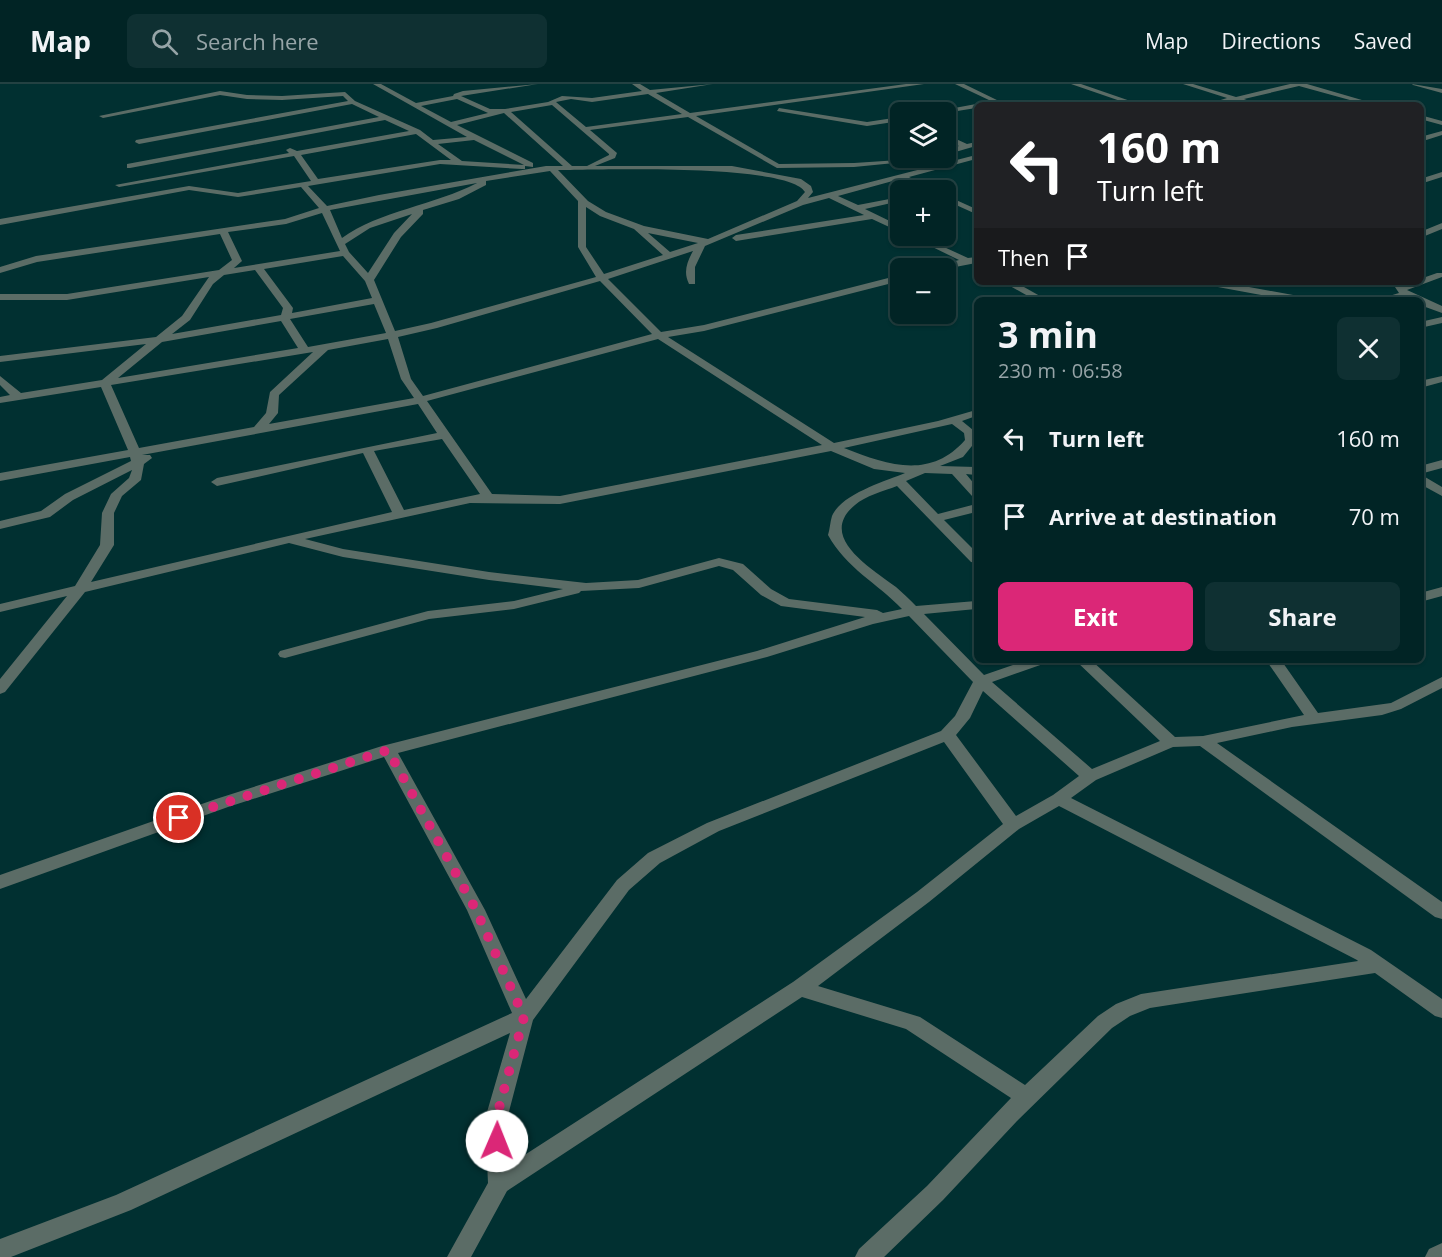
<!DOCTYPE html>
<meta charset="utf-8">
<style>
body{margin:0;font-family:"Open Sans",sans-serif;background:#0f3032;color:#f1f3f6;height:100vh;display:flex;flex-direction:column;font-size:22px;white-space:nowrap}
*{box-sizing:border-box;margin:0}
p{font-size:20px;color:#96a4a7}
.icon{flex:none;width:33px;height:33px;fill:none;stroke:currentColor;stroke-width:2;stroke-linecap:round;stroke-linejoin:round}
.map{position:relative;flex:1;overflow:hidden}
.details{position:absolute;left:974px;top:213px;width:450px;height:366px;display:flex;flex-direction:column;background:#012425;border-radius:9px;box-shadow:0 2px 4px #0004,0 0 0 2px #234142}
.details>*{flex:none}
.banner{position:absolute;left:974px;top:18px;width:450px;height:183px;border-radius:9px;box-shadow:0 2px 4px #0004,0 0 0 2px #234142;background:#202124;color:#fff;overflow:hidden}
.fabs{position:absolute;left:890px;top:18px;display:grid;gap:12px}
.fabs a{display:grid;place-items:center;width:66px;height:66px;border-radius:9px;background:#012425;box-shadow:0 2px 4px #0004,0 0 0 2px #234142;font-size:30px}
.pin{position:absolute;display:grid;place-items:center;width:51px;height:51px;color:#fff;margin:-26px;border:3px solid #fff;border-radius:50%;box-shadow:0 2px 6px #0007}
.me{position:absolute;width:66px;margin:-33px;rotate:1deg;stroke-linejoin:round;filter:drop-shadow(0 0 4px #0008)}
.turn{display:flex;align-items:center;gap:21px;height:126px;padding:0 24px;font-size:27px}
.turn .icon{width:78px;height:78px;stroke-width:2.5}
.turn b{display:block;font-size:42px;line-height:51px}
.then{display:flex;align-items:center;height:57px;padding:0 24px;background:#0003;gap:12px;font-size:22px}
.round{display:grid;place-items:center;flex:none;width:63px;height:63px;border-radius:9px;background:#0f3032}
.headline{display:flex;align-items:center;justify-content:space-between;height:102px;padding:0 24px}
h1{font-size:36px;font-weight:700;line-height:45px}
.primary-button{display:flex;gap:12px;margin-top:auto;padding:12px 24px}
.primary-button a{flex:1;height:69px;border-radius:9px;background:#db2777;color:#fff;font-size:24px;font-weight:700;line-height:69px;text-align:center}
.primary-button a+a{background:#0f3032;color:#f1f3f6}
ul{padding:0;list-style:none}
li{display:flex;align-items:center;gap:18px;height:78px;padding:0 24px}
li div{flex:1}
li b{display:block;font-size:22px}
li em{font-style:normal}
header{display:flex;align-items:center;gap:36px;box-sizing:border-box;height:84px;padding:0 30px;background:#012425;border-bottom:2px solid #234142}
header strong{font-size:28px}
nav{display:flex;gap:33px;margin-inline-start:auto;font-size:21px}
.search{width:420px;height:54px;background:#0f3032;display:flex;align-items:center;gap:15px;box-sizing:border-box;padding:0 21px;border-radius:9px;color:#96a4a7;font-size:22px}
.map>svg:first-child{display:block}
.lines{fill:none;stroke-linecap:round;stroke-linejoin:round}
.street{fill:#5b6c66;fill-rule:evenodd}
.route{stroke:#db2777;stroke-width:10;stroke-dasharray:0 18}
</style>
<header>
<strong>Map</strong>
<div class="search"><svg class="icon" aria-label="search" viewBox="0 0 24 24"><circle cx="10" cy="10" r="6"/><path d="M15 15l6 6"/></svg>Search here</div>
<nav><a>Map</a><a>Directions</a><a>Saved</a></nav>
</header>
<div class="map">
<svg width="1442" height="1173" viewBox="0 0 1442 1173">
<rect width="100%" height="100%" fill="#013031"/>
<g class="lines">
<path class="street" d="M 373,0 L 381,0 L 416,19 L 453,12 L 454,10 L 463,7 L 538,0 L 461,12 L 490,25 L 505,25 L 548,18 L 562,12 L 592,14 L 642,7 L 632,0 L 640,0 L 650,6 L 713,0 L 656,9 L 690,29 L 906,0 L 924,0 L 696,32 L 779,80 L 854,79 L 929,74 L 925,76 L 854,83 L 777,84 L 688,33 L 590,46 L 617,69 L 615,74 L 595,82 L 732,82 L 801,95 L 811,102 L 813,108 L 808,114 L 976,71 L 976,75 L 909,93 L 935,106 L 925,106 L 900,95 L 838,112 L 858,121 L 900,113 L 900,117 L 865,125 L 900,142 L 900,148 L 872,135 L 736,157 L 732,154 L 736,151 L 864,131 L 829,114 L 803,121 L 705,162 L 695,183 L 695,200 L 689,200 C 683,188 687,178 693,167 L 608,195 L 661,248 L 704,241 L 900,191 L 900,197 L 704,247 L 668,253 L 834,359 L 938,337 L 976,326 L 976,332 L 962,337 L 973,346 L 976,357 L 963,373 L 940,382 L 976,383 L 976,391 L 966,390 L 976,402 L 976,413 L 972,412 L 952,390 L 925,389 L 906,397 L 938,430 L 976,420 L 976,428 L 944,436 L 976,468 L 976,479 L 971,478 L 897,402 C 884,407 865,412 855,421 C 816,453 873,485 896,503 C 903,509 910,516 916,522 L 976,517 L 976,525 L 924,530 L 984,591 L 1027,576 L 1048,576 L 1046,579 L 992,598 L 1092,685 L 1160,657 L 1075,576 L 1091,576 L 1175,653 L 1203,652 L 1304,631 L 1266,576 L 1281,576 L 1318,629 L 1391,619 L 1442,593 L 1442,604 L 1401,625 L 1382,631 L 1292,643 L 1217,659 L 1442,818 L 1442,835 L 1435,833 L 1200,662 L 1173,663 L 1096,696 L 1071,714 L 1371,866 L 1442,915 L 1442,934 L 1435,932 L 1375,889 L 1150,924 L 1130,932 L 1112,944 L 1017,1037 L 943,1116 L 884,1173 L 855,1173 L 859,1165 L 927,1102 L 1011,1014 L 906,945 L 802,913 L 507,1107 L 471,1173 L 447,1173 L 488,1099 L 485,1035 L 510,949 L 131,1126 L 11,1173 L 0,1173 L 0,1155 L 116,1111 L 512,929 L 467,826 L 384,673 L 228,723 L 0,805 L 0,791 L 216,715 L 382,662 L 757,567 L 865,533 L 781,522 L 761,511 L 733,486 L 719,482 L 639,504 L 581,507 L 579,509 L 514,525 L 429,535 L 285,574 L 280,573 L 278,570 L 280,567 L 428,527 L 514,517 L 563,505 L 489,496 L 343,473 L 289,459 L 85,508 L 5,608 L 0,610 L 0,595 L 67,512 L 0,528 L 0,520 L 75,502 L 100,461 L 102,429 L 111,410 L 129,394 L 132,386 L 73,416 L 50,433 L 0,445 L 0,437 L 41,427 L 65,410 L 131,377 L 130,373 L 0,397 L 0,389 L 128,366 L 101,303 L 0,319 L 0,313 L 10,311 L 0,301 L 0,292 L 21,309 L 102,296 L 146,260 L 0,278 L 0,272 L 156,253 L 182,232 L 209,193 L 67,216 L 0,216 L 0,210 L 67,210 L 219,186 L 232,176 L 220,150 L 37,178 L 0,189 L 0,183 L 36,172 L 285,135 L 319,124 L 301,103 L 238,113 L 189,106 L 0,141 L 0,135 L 189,102 L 238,109 L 311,97 L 294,72 L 119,103 L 115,101 L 289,69 L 286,66 L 290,64 L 297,67 L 409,47 L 385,36 L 130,84 L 127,84 L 127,80 L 379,33 L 352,20 L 139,60 L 135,58 L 136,56 L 348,17 L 343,12 L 282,16 L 247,15 L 220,11 L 103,34 L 99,32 L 220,7 L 247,11 L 282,12 L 345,8 L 355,17 L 420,46 L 433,56 L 467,53 ZM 648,10 L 682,30 L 586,43 L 556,18 L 571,15 L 592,18 ZM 457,15 L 488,29 L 451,38 L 421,22 ZM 552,21 L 609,70 L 609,71 L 587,82 L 572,82 L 511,28 ZM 504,29 L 563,82 L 546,82 L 379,111 L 327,122 L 308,102 L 440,80 L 522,85 L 525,85 L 525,82 L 533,83 L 533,79 L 457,41 ZM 416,50 L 451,76 L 440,76 L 318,95 L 301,71 ZM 474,56 L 524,81 L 462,77 L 438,60 ZM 558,86 C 596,86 788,79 805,108 L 797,117 L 708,155 L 644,142 L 606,128 L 588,117 ZM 550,87 L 578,117 L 578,163 L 596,193 L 431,239 L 395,247 L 374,196 L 401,153 L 423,130 L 423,126 L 459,115 L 486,101 L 486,97 ZM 477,99 C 435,121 379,127 342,154 L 330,126 ZM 586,123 L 600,132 L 634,145 L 663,171 L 604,190 L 586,163 ZM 322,129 L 340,167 L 234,184 L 242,177 L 228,148 L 286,140 ZM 412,130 L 394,149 L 368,189 L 349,168 L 345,160 L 370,144 ZM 648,149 L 698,159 L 670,168 ZM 343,172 L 365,197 L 372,214 L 292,229 L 293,224 L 264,185 ZM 255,186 L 283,224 L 281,231 L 172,250 L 190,236 L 213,200 L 224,191 ZM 600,197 L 652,250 L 423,312 L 411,295 L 398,253 L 437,244 ZM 374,220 L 386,249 L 308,263 L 290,235 ZM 281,237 L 298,264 L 118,294 L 162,258 ZM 388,255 L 401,295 L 414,314 L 269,340 L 278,329 L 279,311 L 328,266 ZM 658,255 L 822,361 L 560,412 L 492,410 L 427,317 ZM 313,268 L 270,308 L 266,329 L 254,343 L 139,364 L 111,301 ZM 418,320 L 437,349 L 217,394 L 211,398 L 217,402 L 363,369 L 392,428 L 91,498 L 114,461 L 114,429 L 122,412 L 141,396 L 144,380 L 152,374 L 150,371 L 142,371 ZM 952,340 L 964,349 L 965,356 C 930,396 887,381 844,364 ZM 442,355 L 480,410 L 404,426 L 374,367 ZM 831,367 L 874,385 L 905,389 C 886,397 841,410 832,432 C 830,438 830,445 828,451 C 846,484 877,499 902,525 L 883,529 L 877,526 L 789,515 L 771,505 L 743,480 L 719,474 L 638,496 L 586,499 L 489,488 L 343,465 L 305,455 L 470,419 L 560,420 ZM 909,532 L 973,598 L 955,632 L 941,647 L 707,739 L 648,769 L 617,796 L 526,915 L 485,826 L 398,669 L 767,573 L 873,540 ZM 983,607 L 1079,692 L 1053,711 L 1016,732 L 956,651 L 970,634 ZM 944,658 L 1003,740 L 917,808 L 793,898 L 509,1081 L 507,1035 L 533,936 L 629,806 L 660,779 L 719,747 ZM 1059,722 L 1357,876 L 1358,877 L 1141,910 L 1116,920 L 1098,932 L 1025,1001 L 920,933 L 818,902 L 929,818 L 1019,745 Z
M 955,0 L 964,0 L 1001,18 L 994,21 L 982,21 L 991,17 Z
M 1071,0 L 1081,0 L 1142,21 L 1132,21 Z
M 1183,0 L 1193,0 L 1236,13 L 1290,0 L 1307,0 L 1379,21 L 1368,21 L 1299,2 L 1244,15 L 1260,21 L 1250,21 L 1235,17 L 1205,21 L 1227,14 Z
M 1412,0 L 1442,5 L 1442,9 L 1413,1 Z
M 976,20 L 979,21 L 976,24 L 945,29 L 933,28 Z
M 779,24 L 867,38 L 900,33 L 900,37 L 867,42 L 777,27 Z
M 1420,31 L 1442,37 L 1442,41 L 1420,35 Z
M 1442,47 L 1442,51 L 1420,58 L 1420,53 Z
M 945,50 L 967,60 L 976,58 L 976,62 L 945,71 L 945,67 L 959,62 L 945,55 Z
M 1442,88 L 1442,93 L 1420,100 L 1420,95 Z
M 945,111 L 976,125 L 976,130 L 945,116 Z
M 1442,139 L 1442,145 L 1420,154 L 1420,148 Z
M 910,152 L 920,152 L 968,174 L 976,173 L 976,179 L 945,185 L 934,184 L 935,182 L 959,176 Z
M 1437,189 L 1442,189 L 1442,193 L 1407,206 L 1442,222 L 1442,229 L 1420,221 L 1420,216 L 1404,213 L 1376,216 L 1399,209 L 1393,200 L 1395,198 L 1401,198 L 1404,201 L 1420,198 L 1420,195 Z
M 1003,198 L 1015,198 L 1047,216 L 1035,216 Z
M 1202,198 L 1222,198 L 1304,213 L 1309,216 L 1288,216 L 1207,201 Z
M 1442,233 L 1442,239 L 1420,244 L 1420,238 Z
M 1442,292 L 1442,298 L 1420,304 L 1420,297 Z
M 1442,376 L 1442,384 L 1420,390 L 1420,382 Z
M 1420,390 L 1442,403 L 1442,412 L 1420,400 Z
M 1442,503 L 1442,512 L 1420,518 L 1420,509 Z
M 1442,1159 L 1442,1173 L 1425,1173 L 1429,1165 Z"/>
</g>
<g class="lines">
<path class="route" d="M 179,734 L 388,666 L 476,826 L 524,933 L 496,1035 L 497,1057"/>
</g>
</svg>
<div class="fabs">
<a><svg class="icon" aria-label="layers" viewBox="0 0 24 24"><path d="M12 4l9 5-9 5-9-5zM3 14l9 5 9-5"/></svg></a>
<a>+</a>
<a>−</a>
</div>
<div class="pin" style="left:179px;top:734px;background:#d93025"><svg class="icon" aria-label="arrive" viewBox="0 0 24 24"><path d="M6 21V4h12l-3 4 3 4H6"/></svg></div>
<svg class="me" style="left:497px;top:1057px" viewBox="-20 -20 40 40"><circle r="19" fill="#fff"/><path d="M0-13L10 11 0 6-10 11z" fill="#db2777"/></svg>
<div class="banner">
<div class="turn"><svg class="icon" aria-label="left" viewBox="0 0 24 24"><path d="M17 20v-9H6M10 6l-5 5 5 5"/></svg><div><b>160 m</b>Turn left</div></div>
<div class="then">Then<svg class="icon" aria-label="arrive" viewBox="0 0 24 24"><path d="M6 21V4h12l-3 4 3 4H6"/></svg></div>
</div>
<section class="details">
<div class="headline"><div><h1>3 min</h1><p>230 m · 06:58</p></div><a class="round"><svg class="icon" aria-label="close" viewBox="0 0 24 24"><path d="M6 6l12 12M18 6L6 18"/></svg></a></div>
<ul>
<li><svg class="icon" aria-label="left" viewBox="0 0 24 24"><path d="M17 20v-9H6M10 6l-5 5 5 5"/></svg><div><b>Turn left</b></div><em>160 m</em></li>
<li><svg class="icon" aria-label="arrive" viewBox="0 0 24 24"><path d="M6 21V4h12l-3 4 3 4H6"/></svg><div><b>Arrive at destination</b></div><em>70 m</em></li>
</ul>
<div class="primary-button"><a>Exit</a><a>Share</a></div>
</section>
</div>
